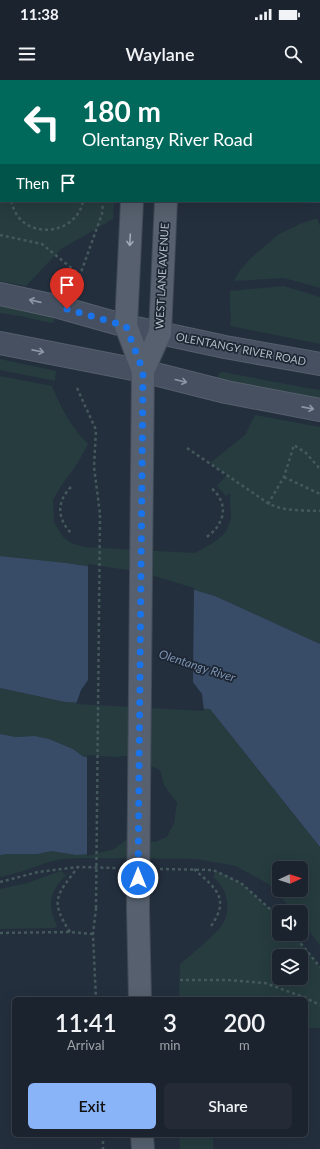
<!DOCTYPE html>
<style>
body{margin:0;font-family:Lato,sans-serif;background:#242b36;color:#f1f3f6;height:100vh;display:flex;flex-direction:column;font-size:15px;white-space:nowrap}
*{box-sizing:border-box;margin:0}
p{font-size:13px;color:#a0a4aa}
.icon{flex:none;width:22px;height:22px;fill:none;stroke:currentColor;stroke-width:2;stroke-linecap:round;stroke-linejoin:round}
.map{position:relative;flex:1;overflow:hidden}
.details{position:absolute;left:12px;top:917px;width:296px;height:140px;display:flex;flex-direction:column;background:#1b232e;border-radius:6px;box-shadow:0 4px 16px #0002,0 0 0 1px #39404a}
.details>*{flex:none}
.banner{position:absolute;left:0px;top:0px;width:320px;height:122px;box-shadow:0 4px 16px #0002,0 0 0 1px #39404a;background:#00695c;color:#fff;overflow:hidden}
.needle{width:26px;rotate:87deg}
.controls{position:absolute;left:272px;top:781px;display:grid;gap:8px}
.controls a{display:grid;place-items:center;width:36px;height:36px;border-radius:6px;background:#1b232e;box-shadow:0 4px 16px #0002,0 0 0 1px #39404a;font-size:20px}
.pin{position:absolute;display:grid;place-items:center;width:34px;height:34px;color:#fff;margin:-41px -17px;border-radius:50% 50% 50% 0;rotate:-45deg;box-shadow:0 0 4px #0007}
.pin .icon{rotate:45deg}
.me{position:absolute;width:44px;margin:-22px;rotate:0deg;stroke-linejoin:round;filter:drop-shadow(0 0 3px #0008)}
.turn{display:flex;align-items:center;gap:14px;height:84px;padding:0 16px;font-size:18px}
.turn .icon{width:52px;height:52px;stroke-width:2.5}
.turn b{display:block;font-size:28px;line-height:34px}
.then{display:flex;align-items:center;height:38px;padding:0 16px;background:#0003;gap:8px;font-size:15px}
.eta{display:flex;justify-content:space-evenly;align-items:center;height:68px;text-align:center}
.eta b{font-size:24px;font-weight:600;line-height:28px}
.button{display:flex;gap:8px;margin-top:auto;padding:8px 16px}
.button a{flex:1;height:46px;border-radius:6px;background:#8ab4f8;color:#111;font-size:16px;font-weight:600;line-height:46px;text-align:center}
.button a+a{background:#242b36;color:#f1f3f6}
.status{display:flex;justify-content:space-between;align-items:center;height:28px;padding:0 20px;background:#1b232e;direction:ltr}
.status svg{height:11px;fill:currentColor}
header{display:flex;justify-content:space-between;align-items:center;height:52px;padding:0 16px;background:#1b232e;font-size:18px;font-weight:600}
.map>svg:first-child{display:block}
.green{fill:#263c3f;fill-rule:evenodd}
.water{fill:#394c67}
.pier{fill:#242f3e}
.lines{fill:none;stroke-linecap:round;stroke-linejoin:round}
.secondary-casing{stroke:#565f6c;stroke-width:24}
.primary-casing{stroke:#414a57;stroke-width:24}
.path{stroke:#44595c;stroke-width:2.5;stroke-dasharray:3 3;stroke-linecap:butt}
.secondary{stroke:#465061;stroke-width:22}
.primary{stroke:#56606e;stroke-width:22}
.primary-bridge-casing{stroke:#414a57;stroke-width:24;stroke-linecap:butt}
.path-bridge{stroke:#44595c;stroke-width:2.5;stroke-dasharray:3 3;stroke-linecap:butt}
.primary-bridge{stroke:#56606e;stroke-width:22}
.oneway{stroke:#a1aab7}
.oneway2{stroke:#8e96a5}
.route{stroke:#1a73e8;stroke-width:7;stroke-dasharray:0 12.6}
.labels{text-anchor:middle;stroke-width:3.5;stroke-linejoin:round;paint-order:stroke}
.street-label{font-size:11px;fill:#b4bcc9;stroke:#1d2633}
.water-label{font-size:12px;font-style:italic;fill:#7c92b1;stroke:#1d2633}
</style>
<div class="status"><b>11:38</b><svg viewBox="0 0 49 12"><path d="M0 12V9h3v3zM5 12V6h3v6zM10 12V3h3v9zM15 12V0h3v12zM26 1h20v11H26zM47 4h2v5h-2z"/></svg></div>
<header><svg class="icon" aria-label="menu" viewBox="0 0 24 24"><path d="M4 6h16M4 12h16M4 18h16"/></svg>Waylane<svg class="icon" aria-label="search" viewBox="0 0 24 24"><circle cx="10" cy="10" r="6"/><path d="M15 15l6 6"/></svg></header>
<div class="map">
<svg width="320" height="1069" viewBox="0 0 320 1069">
<rect width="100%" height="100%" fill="#242f3e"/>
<path class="green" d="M 0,0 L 117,0 L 117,1 L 1,1 L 1,121 L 114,121 L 113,139 L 61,169 L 26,206 L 0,201 Z
M 317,138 L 320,146 L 320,208 L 284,198 L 234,201 L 240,190 L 252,177 L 279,154 L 300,144 Z
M 284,206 L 320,217 L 320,264 L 230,246 C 232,235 229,223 230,211 Z
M 0,225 L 52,236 L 54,238 L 54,242 L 50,243 L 25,237 L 0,233 Z
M 0,279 L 56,291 L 55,301 L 0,290 Z
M 223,292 L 307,308 L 320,310 L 320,319 L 222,300 L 218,298 L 218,296 L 219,293 Z
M 0,296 L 52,306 C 61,328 71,347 88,364 L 77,384 L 61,406 L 53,420 L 54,442 L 63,457 L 71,463 L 84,467 L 195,473 L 216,461 L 226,452 L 231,439 L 230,413 L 226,416 L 217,406 L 227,395 L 210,383 L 245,355 L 255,335 L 320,347 L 320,564 L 215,516 L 141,494 L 66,483 L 0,476 Z
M 0,608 L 65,622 L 210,629 L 320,767 L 320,865 L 301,841 L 301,832 L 294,832 L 270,805 L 236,786 L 196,779 L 85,778 L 62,779 L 49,782 L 20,792 L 0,797 L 0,775 L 7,774 L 38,774 L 51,771 L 76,775 L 115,679 L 84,677 L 73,669 L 49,659 L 35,656 L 16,657 L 0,654 ZM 279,788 L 301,788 L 301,810 L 279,810 Z
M 61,791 L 66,795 C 49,813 47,824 57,846 L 55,848 L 0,849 L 0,809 L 27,803 Z
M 216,791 L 241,803 L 279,837 L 279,854 L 293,854 L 320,887 L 320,948 L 306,948 L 306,919 L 179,919 L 180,884 C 193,873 207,862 219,849 C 233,833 229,810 213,797 ZM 279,876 L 301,876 L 301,898 L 279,898 Z
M 179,1055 L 213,1055 L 213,1069 L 180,1069 Z"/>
<path class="water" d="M 0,476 L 66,483 L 141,494 L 215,516 L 320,564 L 320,767 L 210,629 L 65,622 L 0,608 Z
M 0,654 L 16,657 L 35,656 L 49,659 L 73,669 L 84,677 L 115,679 L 125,758 L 89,774 L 76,775 L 51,771 L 38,774 L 7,774 L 0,775 Z"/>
<path class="pier" d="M 88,484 L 141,492 L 194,508 L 193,602 L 202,614 L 204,631 L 76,624 L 81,610 L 88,600 Z
M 87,675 L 115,677 L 127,676 L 160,690 L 164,705 L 177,723 L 174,743 L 167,757 L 155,762 L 126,760 L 114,769 L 87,776 Z"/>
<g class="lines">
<defs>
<path id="secondary" d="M 0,214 L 55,226 L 126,246 L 160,253 L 225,267 L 320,284
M 0,263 L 143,291 L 226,312 L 320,330"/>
<path id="primary" d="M 137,0 L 137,1
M 171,0 L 171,1
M 132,121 L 126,246 L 143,291 L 141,494
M 143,291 L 160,253 L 166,121
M 138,829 L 140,919
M 142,1055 L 143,1069"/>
</defs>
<use href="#secondary" class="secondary-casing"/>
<use href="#primary" class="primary-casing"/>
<path class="path" d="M 17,1 L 17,0
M 48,1 L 48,0
M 98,1 L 98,0
M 0,40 L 1,37
M 11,121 C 13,128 16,135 21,140 C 41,159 78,149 83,121
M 0,155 L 42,164 L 80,195 L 102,134 L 103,121
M 77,308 L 96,350 L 94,387 L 100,434
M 187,368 L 262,419 C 277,432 301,430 320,431
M 284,397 L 320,414
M 71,407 C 56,422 57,439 72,454
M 268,424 L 284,397 L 294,365 L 306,373 L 320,389
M 207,457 C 211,453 216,450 218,445 C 227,433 223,417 211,408
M 160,789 L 213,790 L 241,803 L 279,837
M 194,789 C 215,808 231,818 211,846
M 0,802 L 38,792 L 78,787 L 117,788
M 96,828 L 93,854 L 96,919
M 70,852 C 49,820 57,815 78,787
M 0,853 L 70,852 L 93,854
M 293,854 L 320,887
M 180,900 L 227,900 L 265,903 L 306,918 L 320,925
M 103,1055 L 103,1069"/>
<use href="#secondary" class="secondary"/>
<use href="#primary" class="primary"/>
<defs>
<path id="primary-bridge" d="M 138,829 L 141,494"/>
</defs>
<use href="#primary-bridge" class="primary-bridge-casing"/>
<path class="path-bridge" d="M 96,828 L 100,434"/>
<use href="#primary-bridge" class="primary-bridge"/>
</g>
<defs><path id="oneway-shaft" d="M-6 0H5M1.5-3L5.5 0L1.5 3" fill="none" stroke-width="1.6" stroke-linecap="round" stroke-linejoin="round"/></defs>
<use class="oneway" href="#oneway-shaft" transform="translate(130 160) rotate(93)"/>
<g class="oneway2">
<use href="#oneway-shaft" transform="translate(35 221) rotate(-167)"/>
<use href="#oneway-shaft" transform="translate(38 271) rotate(11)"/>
<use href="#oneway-shaft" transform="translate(181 301) rotate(14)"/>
<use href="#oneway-shaft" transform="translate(308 328) rotate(11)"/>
</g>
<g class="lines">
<path class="route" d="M 67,229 L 126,246 L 143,291 L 138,798"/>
</g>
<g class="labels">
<g class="street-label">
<text transform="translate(162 196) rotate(-87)" y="4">WEST LANE AVENUE</text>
<text transform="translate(241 269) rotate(11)" y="4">OLENTANGY RIVER ROAD</text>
</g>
<g class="water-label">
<text transform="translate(197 586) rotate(18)" y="4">Olentangy River</text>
</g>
</g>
</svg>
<div class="controls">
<a><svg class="needle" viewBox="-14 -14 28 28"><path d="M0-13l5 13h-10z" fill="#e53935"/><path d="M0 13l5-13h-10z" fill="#a0a4aa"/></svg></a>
<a><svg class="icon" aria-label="sound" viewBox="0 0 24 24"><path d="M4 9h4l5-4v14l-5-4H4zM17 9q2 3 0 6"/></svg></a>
<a><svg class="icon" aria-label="layers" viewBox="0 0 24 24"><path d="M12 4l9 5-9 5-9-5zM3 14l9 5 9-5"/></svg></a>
</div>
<div class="pin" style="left:67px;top:229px;background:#d93025"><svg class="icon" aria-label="arrive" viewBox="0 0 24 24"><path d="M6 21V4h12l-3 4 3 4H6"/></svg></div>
<svg class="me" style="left:138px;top:798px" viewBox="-20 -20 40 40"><circle r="17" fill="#1a73e8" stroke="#fff" stroke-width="3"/><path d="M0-11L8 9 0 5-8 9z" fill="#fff"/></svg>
<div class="banner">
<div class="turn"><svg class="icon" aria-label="left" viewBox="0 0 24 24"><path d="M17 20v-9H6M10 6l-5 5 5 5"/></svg><div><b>180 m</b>Olentangy River Road</div></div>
<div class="then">Then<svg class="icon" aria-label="arrive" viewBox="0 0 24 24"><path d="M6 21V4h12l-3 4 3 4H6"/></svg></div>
</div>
<section class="details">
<div class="eta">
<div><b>11:41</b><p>Arrival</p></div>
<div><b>3</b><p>min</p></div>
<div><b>200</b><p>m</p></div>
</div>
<div class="button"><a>Exit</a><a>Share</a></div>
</section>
</div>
